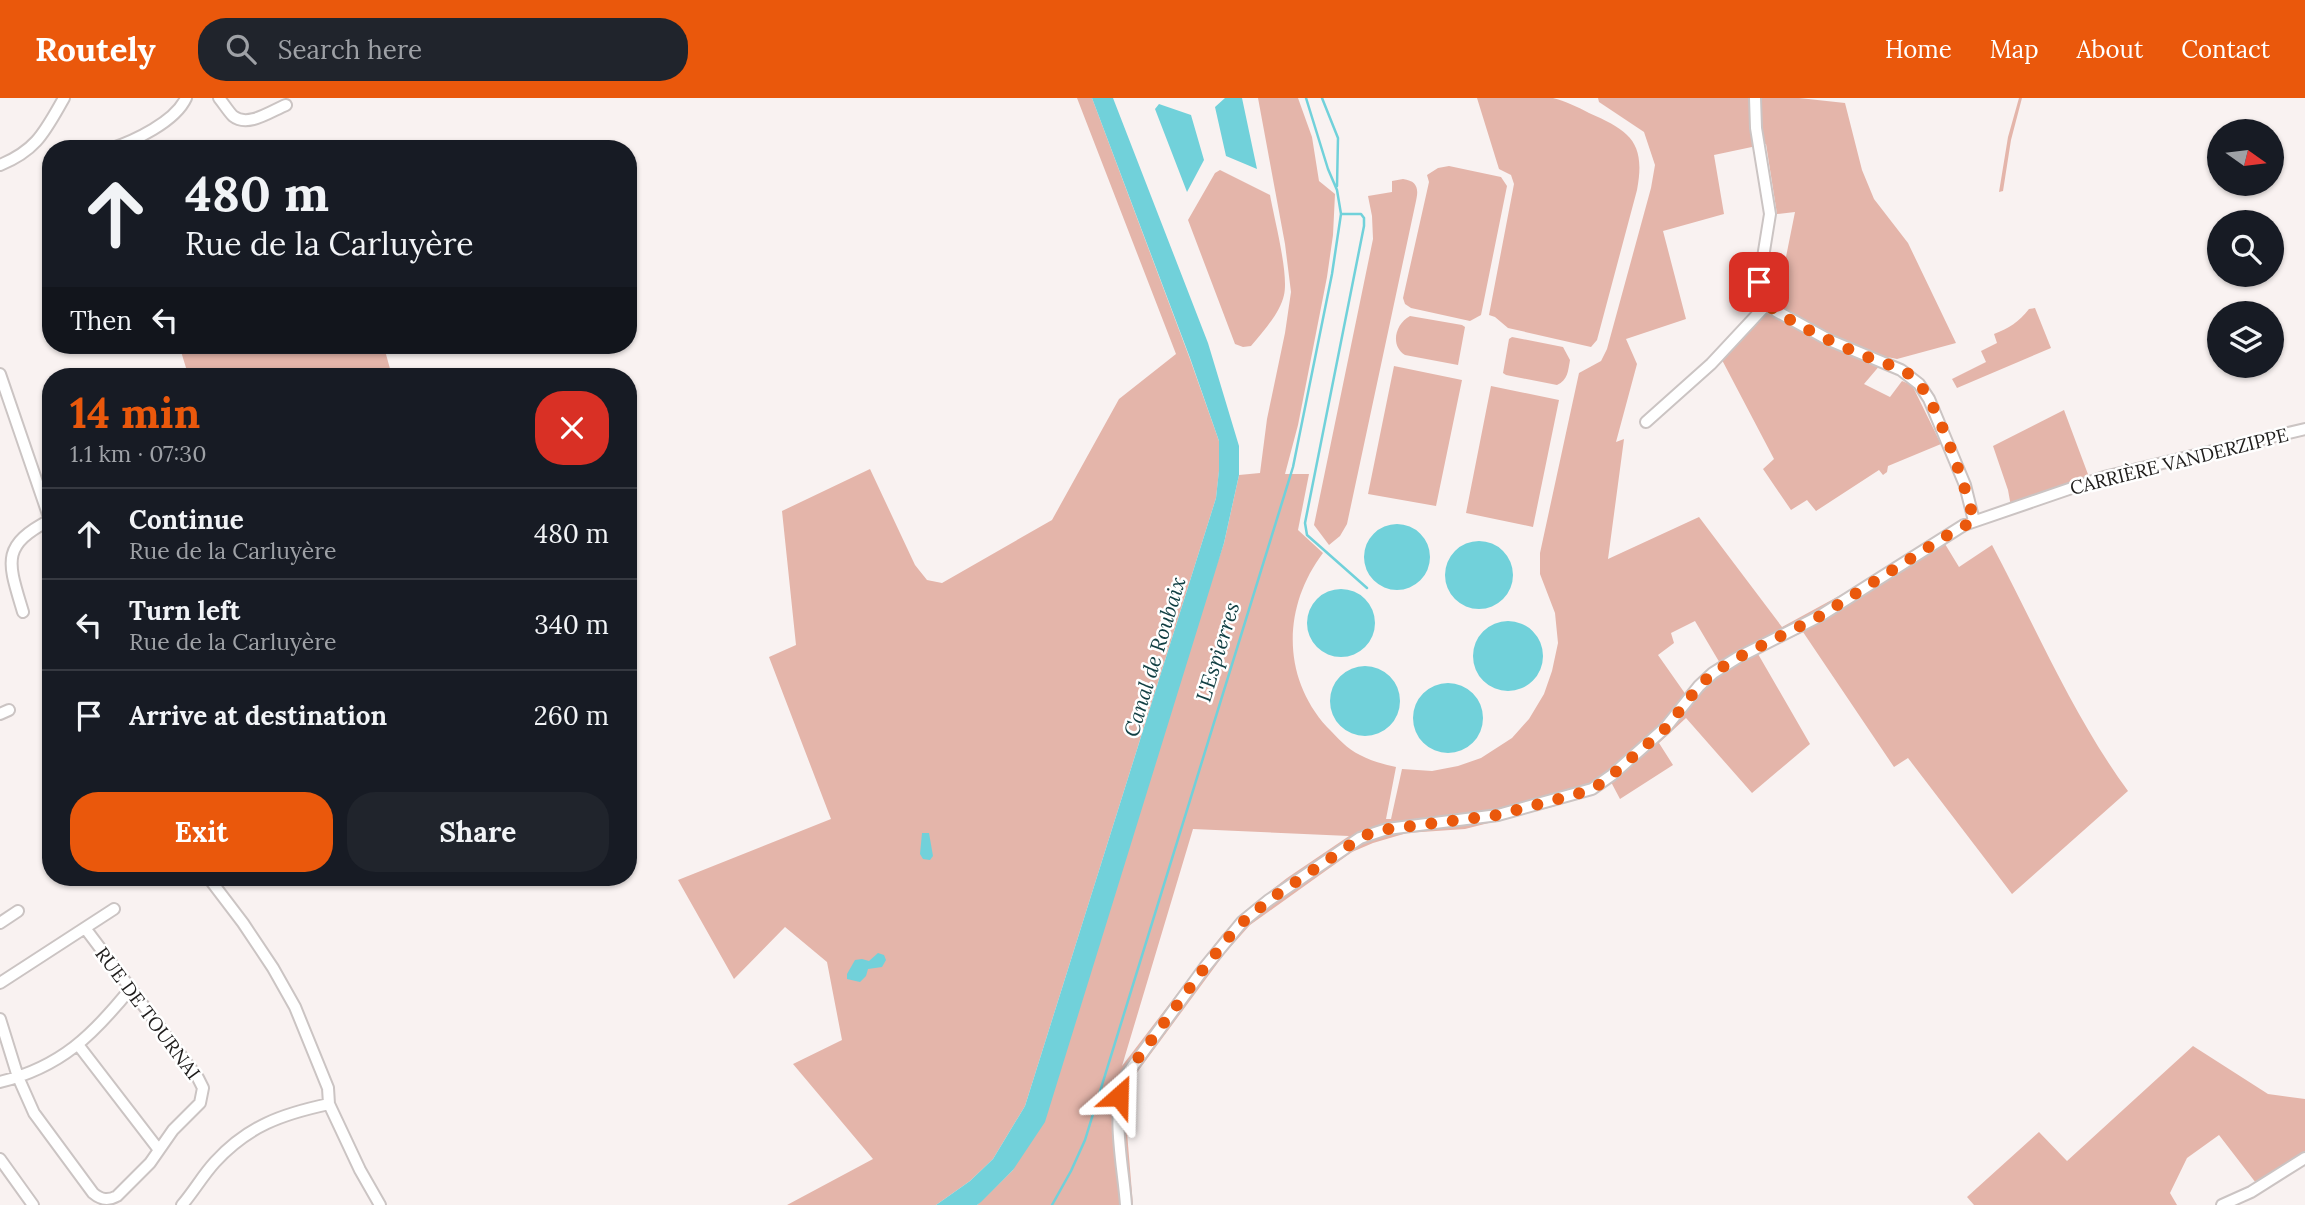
<!DOCTYPE html>
<meta charset="utf-8">
<style>
body{margin:0;font-family:Lora,serif;background:#20242c;color:#f1f3f6;height:100vh;display:flex;flex-direction:column;font-size:26px;white-space:nowrap}
*{box-sizing:border-box;margin:0}
p{font-size:23px;color:#9ea1a6}
.icon{flex:none;width:38px;height:38px;fill:none;stroke:currentColor;stroke-width:2;stroke-linecap:round;stroke-linejoin:round}
.map{position:relative;flex:1;overflow:hidden}
.panel{position:absolute;left:42px;top:270px;width:595px;height:518px;display:flex;flex-direction:column;background:#171b24;border-radius:28px;box-shadow:0 2px 5px #0004}
.panel>*{flex:none}
.hud{position:absolute;left:42px;top:42px;width:595px;height:214px;border-radius:28px;box-shadow:0 2px 5px #0004;background:#171b24;color:#f1f3f6;overflow:hidden}
.needle{width:46px;rotate:104deg}
.controls{position:absolute;left:2207px;top:21px;display:grid;gap:14px}
.controls a{display:grid;place-items:center;width:77px;height:77px;border-radius:50%;background:#171b24;box-shadow:0 2px 5px #0004;font-size:35px}
.pin{position:absolute;display:grid;place-items:center;width:60px;height:60px;color:#fff;margin:-30px;border-radius:14px;box-shadow:0 4px 10px #0006}
.me{position:absolute;width:77px;margin:-38px;rotate:25deg;stroke-linejoin:round;filter:drop-shadow(0 0 5px #0008)}
.turn{display:flex;align-items:center;gap:24px;height:147px;padding:0 28px;font-size:32px}
.turn .icon{width:91px;height:91px;stroke-width:2.5}
.turn b{display:block;font-size:49px;line-height:60px}
.then{display:flex;align-items:center;height:66px;padding:0 28px;background:#0003;gap:14px;font-size:26px}
.round{display:grid;place-items:center;flex:none;width:74px;height:74px;border-radius:28px;background:#20242c}
.summary{display:flex;align-items:center;justify-content:space-between;height:119px;padding:0 28px}
h1{font-size:42px;font-weight:700;line-height:52px;color:#ea580c}
.action{display:flex;gap:14px;margin-top:auto;padding:14px 28px}
.action a{flex:1;height:80px;border-radius:28px;background:#ea580c;color:#fff;font-size:28px;font-weight:700;line-height:80px;text-align:center}
.action a+a{background:#20242c;color:#f1f3f6}
ul{padding:0;list-style:none}
li{display:flex;align-items:center;gap:21px;height:91px;padding:0 28px;border-top:2px solid #363941}
li div{flex:1}
li b{display:block;font-size:26px}
li em{font-style:normal}
header{display:flex;align-items:center;gap:42px;box-sizing:border-box;height:98px;padding:0 35px;background:#ea580c;color:#fff}
header strong{font-size:33px}
nav{display:flex;gap:38px;margin-inline-start:auto;font-size:24px}
.search{width:490px;height:63px;background:#20242c;display:flex;align-items:center;gap:18px;box-sizing:border-box;padding:0 24px;border-radius:28px;color:#9ea1a6;font-size:26px}
.map>svg:first-child{display:block}
.green{fill:#e4b5aa;fill-rule:evenodd}
.water{fill:#71d1da}
.lines{fill:none;stroke-linecap:round;stroke-linejoin:round}
.stream{stroke:#71d1da;stroke-width:2.5}
.minor-casing{stroke:#cbc4c3;stroke-width:14}
.minor{stroke:#fff;stroke-width:10}
.route{stroke:#ea580c;stroke-width:12;stroke-dasharray:0 21.6}
.labels{text-anchor:middle;stroke-width:5;stroke-linejoin:round;paint-order:stroke}
.street-label{font-size:19px;fill:#1e1c1b;stroke:#fff}
.water-label{font-size:21px;font-style:italic;fill:#103e42;stroke:#fff}
</style>
<header>
<strong>Routely</strong>
<div class="search"><svg class="icon" aria-label="search" viewBox="0 0 24 24"><circle cx="10" cy="10" r="6"/><path d="M15 15l6 6"/></svg>Search here</div>
<nav><a>Home</a><a>Map</a><a>About</a><a>Contact</a></nav>
</header>
<div class="map">
<svg width="2305" height="1107" viewBox="0 0 2305 1107">
<rect width="100%" height="100%" fill="#f9f2f1"/>
<path class="green" d="M 1077,0 L 1092,0 L 1190,261 L 1219,343 L 1219,373 L 1216,400 L 1025,1008 L 993,1061 L 970,1083 L 936,1107 L 787,1107 L 873,1061 L 793,966 L 842,942 L 827,864 L 785,829 L 734,881 L 678,782 L 831,721 L 769,559 L 796,547 L 782,413 L 870,371 L 915,467 L 927,482 L 942,485 L 1052,422 L 1119,301 L 1176,256 Z
M 1258,0 L 1298,0 L 1312,39 L 1319,83 L 1335,96 L 1333,137 L 1327,179 L 1298,327 L 1285,376 L 1309,376 L 1298,432 L 1323,455 C 1283,508 1281,578 1327,629 C 1337,639 1347,651 1360,657 C 1371,663 1383,666 1396,669 L 1386,721 L 1391,721 L 1402,671 L 1432,673 L 1458,668 L 1481,660 L 1512,640 L 1529,621 L 1544,596 L 1552,573 L 1558,545 L 1555,515 L 1540,476 L 1540,455 L 1579,275 L 1601,263 L 1607,251 L 1651,90 L 1655,67 L 1644,34 L 1599,4 L 1598,0 L 1799,0 L 1845,5 L 1862,72 L 1874,101 L 1908,145 L 1956,245 L 1897,261 L 1887,259 L 1864,286 L 1890,299 L 1902,283 L 1912,287 L 1941,346 L 1888,368 L 1887,374 L 1883,377 L 1879,372 L 1816,413 L 1807,402 L 1791,412 L 1763,371 L 1774,361 L 1722,262 L 1773,204 L 1767,200 L 1765,183 L 1768,160 L 1785,164 L 1795,114 L 1777,116 L 1766,46 L 1714,57 L 1724,116 L 1663,133 L 1686,221 L 1626,241 L 1637,266 L 1616,344 L 1624,341 L 1608,461 L 1699,419 L 1782,529 L 1848,493 L 1855,502 L 1945,446 L 1959,469 L 1992,447 C 2036,530 2073,618 2128,693 L 2012,796 L 1908,660 L 1894,669 L 1803,534 L 1758,556 L 1810,646 L 1752,695 L 1686,620 L 1659,645 L 1673,667 L 1620,701 L 1611,684 L 1590,697 L 1552,709 L 1465,731 L 1407,735 L 1373,745 L 1352,754 L 1250,827 L 1225,855 L 1130,984 L 1124,998 L 1133,1107 L 977,1107 L 1013,1072 L 1224,445 L 1239,377 L 1260,375 L 1267,321 L 1285,235 L 1291,194 L 1285,146 ZM 1695,523 L 1724,572 L 1691,604 L 1658,557 L 1674,545 L 1671,535 ZM 1193,731 L 1349,738 L 1287,780 L 1245,813 L 1222,837 L 1122,968 Z
M 1477,0 C 1497,0 1535,0 1553,0 C 1565,3 1578,9 1589,15 C 1630,33 1646,44 1637,92 L 1597,242 L 1591,249 L 1508,230 L 1495,219 L 1489,217 L 1514,86 L 1511,77 L 1499,71 Z
M 2019,0 L 2022,0 L 2011,42 L 2003,93 L 1999,94 L 2008,39 Z
M 1449,68 L 1501,79 L 1507,88 L 1481,217 L 1470,223 L 1411,210 L 1405,206 L 1403,200 L 1429,84 L 1427,77 L 1438,70 Z
M 1220,72 L 1270,97 C 1274,120 1289,176 1284,197 C 1280,215 1263,234 1251,248 L 1243,249 L 1235,246 L 1188,122 L 1215,75 Z
M 1403,81 C 1417,83 1419,90 1416,103 L 1347,426 L 1340,438 L 1329,447 L 1314,427 L 1373,141 L 1372,118 L 1368,98 L 1392,94 L 1392,83 Z
M 2035,210 L 2051,250 L 1957,290 L 1952,281 L 1986,264 L 1981,253 L 1997,245 L 1994,236 C 2009,230 2019,224 2029,211 Z
M 1410,218 L 1462,227 L 1465,229 L 1458,267 L 1405,257 C 1390,248 1395,226 1410,218 Z
M 1512,239 L 1563,249 L 1570,262 C 1568,273 1568,282 1557,287 L 1506,277 L 1503,275 L 1509,241 Z
M 179,247 L 264,247 L 265,251 L 384,249 L 392,278 L 170,278 L 187,273 Z
M 1394,268 L 1462,282 L 1436,408 L 1368,396 Z
M 1491,288 L 1559,302 L 1533,429 L 1466,415 Z
M 2064,312 L 2089,379 L 2012,414 L 2008,392 L 1993,348 Z
M 2193,948 L 2268,996 L 2305,1001 L 2305,1053 L 2256,1085 L 2219,1037 L 2187,1060 L 2170,1095 L 2177,1107 L 1974,1107 L 1967,1099 L 2039,1034 L 2067,1063 Z"/>
<path class="water" d="M 1092,0 L 1113,0 L 1208,245 L 1239,348 L 1239,377 L 1224,445 L 1045,1024 L 1013,1072 L 981,1104 L 977,1107 L 936,1107 L 970,1083 L 993,1061 L 1025,1008 L 1216,400 L 1219,372 L 1219,343 L 1190,260 Z
M 1225,0 L 1242,0 L 1257,71 L 1226,58 L 1215,9 Z
M 1159,6 L 1191,17 L 1204,62 L 1187,94 L 1155,11 Z
M1364 459a33 33 0 1 1 66 0a33 33 0 1 1-66 0Z
M1445 477a34 34 0 1 1 68 0a34 34 0 1 1-68 0Z
M1307 525a34 34 0 1 1 68 0a34 34 0 1 1-68 0Z
M1473 558a35 35 0 1 1 70 0a35 35 0 1 1-70 0Z
M1330 603a35 35 0 1 1 70 0a35 35 0 1 1-70 0Z
M1413 620a35 35 0 1 1 70 0a35 35 0 1 1-70 0Z
M 922,735 L 929,735 L 933,758 L 930,762 L 923,761 L 920,756 Z
M 878,855 L 884,857 L 886,862 L 882,869 L 868,871 L 866,878 L 860,884 L 847,881 L 847,876 L 855,862 L 862,861 L 869,863 Z"/>
<g class="lines">
<path class="stream" d="M 1322,0 L 1338,40 L 1337,88
M 1341,116 L 1361,116 L 1364,120 L 1364,128 L 1305,425 L 1307,437 L 1367,490
M 1052,1107 L 1071,1073 L 1085,1042 L 1293,369 L 1332,176 L 1341,116 L 1337,92 L 1328,71 L 1306,0"/>
<defs>
<path id="minor" d="M 219,0 C 224,6 228,13 233,18 C 248,30 271,13 286,7
M 1755,0 L 1756,30 L 1770,116 L 1759,184 L 1763,202 L 1776,213 L 1829,242 L 1901,272 L 1919,286 L 1929,301 L 1965,387 L 1974,423
M 110,51 C 134,43 175,24 186,0
M 0,67 C 37,52 45,33 64,0
M 0,276 L 51,425
M 1646,324 L 1711,266 L 1767,206
M 23,514 C 8,464 0,448 50,422
M 0,616 L 9,612
M 208,779 L 243,825 L 273,870 L 295,909 L 328,990 L 329,1006 L 360,1072 L 380,1107
M 0,825 L 18,813
M 0,885 L 114,811
M 0,921 L 18,979 L 34,1015 L 93,1095 C 101,1102 108,1103 117,1098 L 150,1065 L 173,1032 L 200,1005 L 203,990 L 198,980 L 85,830
M 79,948 L 159,1052
M 0,984 C 61,969 93,937 131,890
M 0,1061 L 33,1107
M 182,1107 C 194,1093 203,1077 215,1064 C 248,1028 282,1016 329,1006
M 1126,1107 C 1123,1066 1110,1014 1127,976 L 1205,869 L 1242,824 L 1269,802 L 1360,740 L 1387,731 L 1498,717 L 1592,691 L 1612,677 L 1666,629 L 1699,588 L 1713,575 L 1737,560 L 1820,518 L 1964,427 L 2104,379 L 2305,331
M 2222,1107 L 2251,1094 L 2305,1060"/>
</defs>
<use href="#minor" class="minor-casing"/>
<use href="#minor" class="minor"/>
</g>
<g class="lines">
<path class="route" d="M 1119,998 L 1133,967 L 1205,869 L 1237,829 L 1269,802 L 1353,745 L 1366,737 L 1381,732 L 1498,717 L 1577,696 L 1597,688 L 1612,677 L 1667,629 L 1699,588 L 1713,575 L 1737,560 L 1820,518 L 1954,433 L 1974,423 C 1967,393 1936,299 1914,280 C 1901,269 1885,266 1870,260 C 1848,252 1779,220 1765,204 C 1760,198 1759,191 1759,184"/>
</g>
<g class="labels">
<g class="street-label">
<text transform="translate(2179 363) rotate(-14)" y="7">CARRIÈRE VANDERZIPPE</text>
<text transform="translate(148 915) rotate(53)" y="7">RUE DE TOURNAI</text>
</g>
<g class="water-label">
<text transform="translate(1218 554) rotate(-73)" y="7">L'Espierres</text>
<text transform="translate(1155 559) rotate(-73)" y="7">Canal de Roubaix</text>
</g>
</g>
</svg>
<div class="controls">
<a><svg class="needle" viewBox="-14 -14 28 28"><path d="M0-13l5 13h-10z" fill="#e53935"/><path d="M0 13l5-13h-10z" fill="#9ea1a6"/></svg></a>
<a><svg class="icon" aria-label="search" viewBox="0 0 24 24"><circle cx="10" cy="10" r="6"/><path d="M15 15l6 6"/></svg></a>
<a><svg class="icon" aria-label="layers" viewBox="0 0 24 24"><path d="M12 4l9 5-9 5-9-5zM3 14l9 5 9-5"/></svg></a>
</div>
<div class="pin" style="left:1759px;top:184px;background:#d93025"><svg class="icon" aria-label="arrive" viewBox="0 0 24 24"><path d="M6 21V4h12l-3 4 3 4H6"/></svg></div>
<svg class="me" style="left:1119px;top:998px" viewBox="-20 -20 40 40"><path d="M0-17L14 15 0 8-14 15z" fill="#ea580c" stroke="#fff" stroke-width="4"/></svg>
<div class="hud">
<div class="turn"><svg class="icon" aria-label="ahead" viewBox="0 0 24 24"><path d="M12 20V5M6 11l6-6 6 6"/></svg><div><b>480 m</b>Rue de la Carluyère</div></div>
<div class="then">Then<svg class="icon" aria-label="left" viewBox="0 0 24 24"><path d="M17 20v-9H6M10 6l-5 5 5 5"/></svg></div>
</div>
<section class="panel">
<div class="summary"><div><h1>14 min</h1><p>1.1 km · 07:30</p></div><a class="round" style="background:#d93025;color:#fff"><svg class="icon" aria-label="close" viewBox="0 0 24 24"><path d="M6 6l12 12M18 6L6 18"/></svg></a></div>
<ul>
<li><svg class="icon" aria-label="ahead" viewBox="0 0 24 24"><path d="M12 20V5M6 11l6-6 6 6"/></svg><div><b>Continue</b><p>Rue de la Carluyère</p></div><em>480 m</em></li>
<li><svg class="icon" aria-label="left" viewBox="0 0 24 24"><path d="M17 20v-9H6M10 6l-5 5 5 5"/></svg><div><b>Turn left</b><p>Rue de la Carluyère</p></div><em>340 m</em></li>
<li><svg class="icon" aria-label="arrive" viewBox="0 0 24 24"><path d="M6 21V4h12l-3 4 3 4H6"/></svg><div><b>Arrive at destination</b></div><em>260 m</em></li>
</ul>
<div class="action"><a>Exit</a><a>Share</a></div>
</section>
</div>
